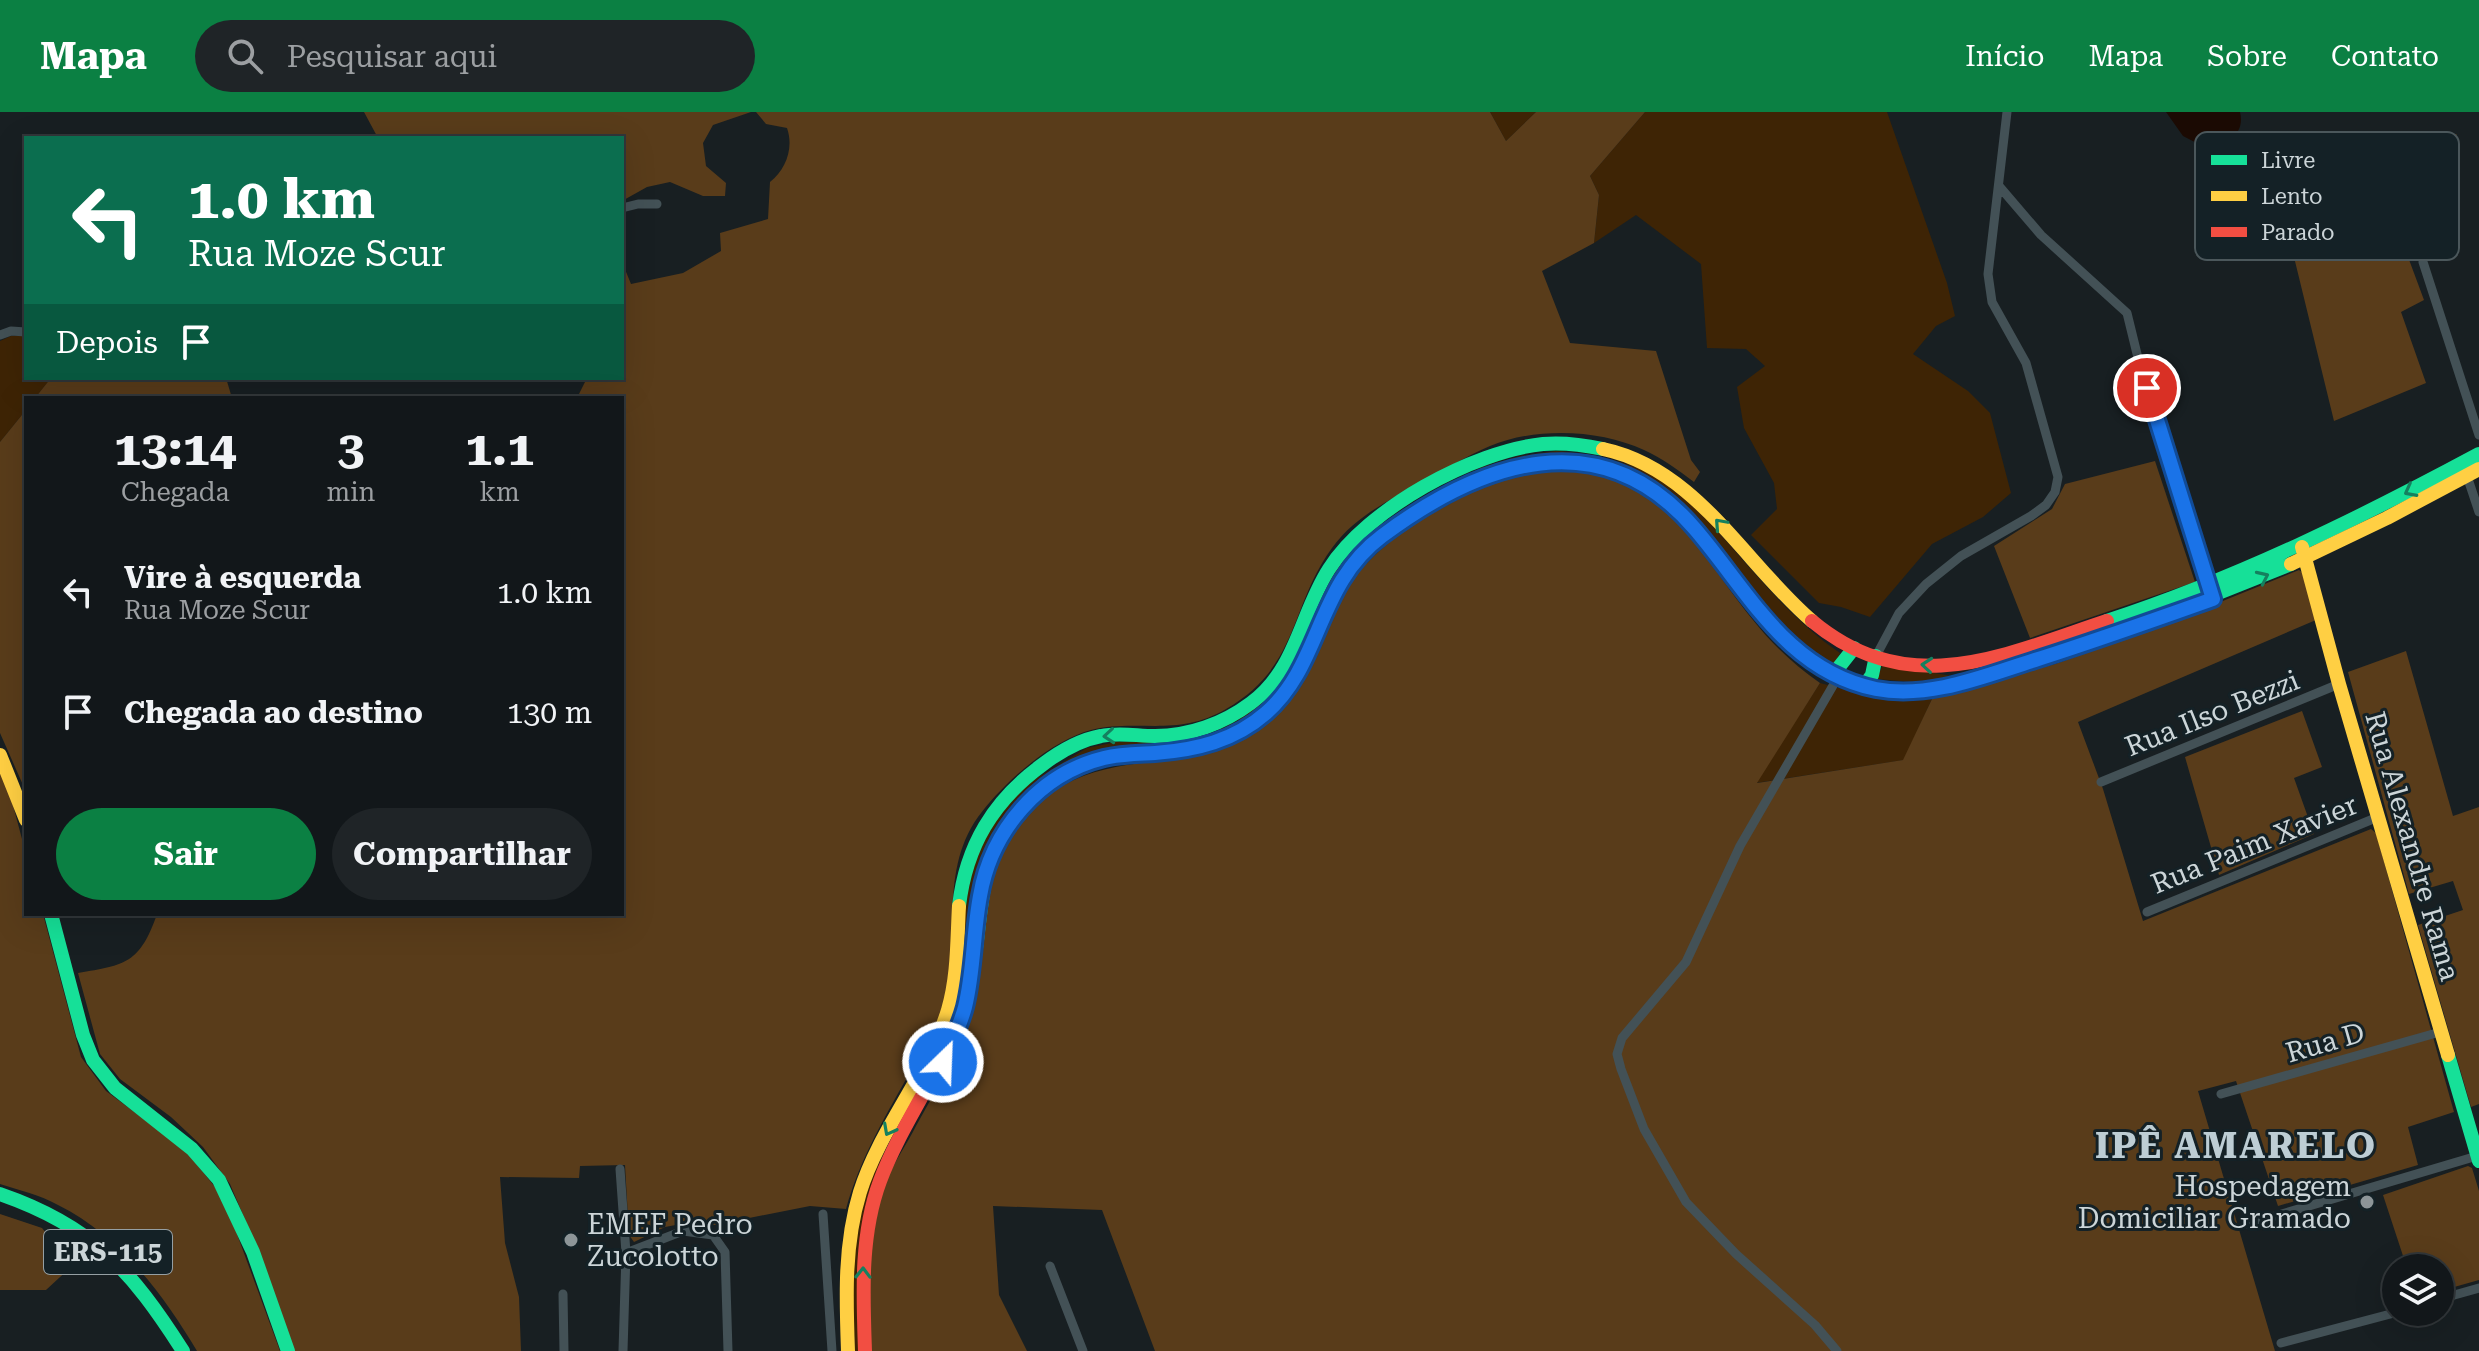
<!DOCTYPE html>
<html lang="pt">
<meta charset="utf-8">
<style>
body{margin:0;font-family:"Roboto Serif",serif;background:#1f2427;color:#f1f3f6;height:100vh;display:flex;flex-direction:column;font-size:30px;white-space:nowrap}
*{box-sizing:border-box;margin:0}
p{font-size:26px;color:#9c9fa2}
.icon{flex:none;width:44px;height:44px;fill:none;stroke:currentColor;stroke-width:2;stroke-linecap:round;stroke-linejoin:round}
.map{position:relative;flex:1;overflow:hidden}
.details{position:absolute;left:24px;top:284px;width:600px;height:520px;display:flex;flex-direction:column;background:#12171a;border-radius:0px;box-shadow:0 8px 32px #0002,0 0 0 2px #313639}
.details>*{flex:none}
.hud{position:absolute;left:24px;top:24px;width:600px;height:244px;border-radius:0px;box-shadow:0 8px 32px #0002,0 0 0 2px #313639;background:#0b6e4f;color:#fff;overflow:hidden}
.fabs{position:absolute;left:2382px;top:1142px;display:grid;gap:16px}
.fabs a{display:grid;place-items:center;width:72px;height:72px;border-radius:50%;background:#12171a;box-shadow:0 8px 32px #0002,0 0 0 2px #313639;font-size:40px}
.pin{position:absolute;display:grid;place-items:center;width:68px;height:68px;color:#fff;margin:-34px;border:4px solid #fff;border-radius:50%;box-shadow:0 2px 8px #0007}
.me{position:absolute;width:88px;margin:-44px;rotate:24deg;stroke-linejoin:round;filter:drop-shadow(0 0 6px #0008)}
.turn{display:flex;align-items:center;gap:28px;height:168px;padding:0 32px;font-size:36px}
.turn .icon{width:104px;height:104px;stroke-width:2.5}
.turn b{display:block;font-size:56px;line-height:68px}
.then{display:flex;align-items:center;height:76px;padding:0 32px;background:#0003;gap:16px;font-size:30px}
.eta{display:flex;justify-content:space-evenly;align-items:center;height:136px;text-align:center}
.eta b{font-size:48px;font-weight:700;line-height:56px}
.action{display:flex;gap:16px;margin-top:auto;padding:16px 32px}
.action a{flex:1;height:92px;border-radius:48px;background:#0b8043;color:#fff;font-size:32px;font-weight:700;line-height:92px;text-align:center}
.action a+a{background:#1f2427;color:#f1f3f6}
ul{padding:0;list-style:none}
li{display:flex;align-items:center;gap:24px;height:120px;padding:0 32px}
li div{flex:1}
li b{display:block;font-size:30px}
li em{font-style:normal}
header{display:flex;align-items:center;gap:48px;box-sizing:border-box;height:112px;padding:0 40px;background:#0b8043;color:#fff}
header strong{font-size:38px}
nav{display:flex;gap:44px;margin-inline-start:auto;font-size:28px}
.search{width:560px;height:72px;background:#1f2427;display:flex;align-items:center;gap:20px;box-sizing:border-box;padding:0 28px;border-radius:44px;color:#9c9fa2;font-size:30px}
.map>svg:first-child{display:block}
.green{fill:#3e2405}
.forest{fill:#593c1a}
.water{fill:#1b0a03}
.lines{fill:none;stroke-linecap:round;stroke-linejoin:round}
.street{stroke:#435156;stroke-width:9}
.fast{stroke:#16e098;stroke-width:14}
.slow{stroke:#ffcf43;stroke-width:14}
.jam{stroke:#f24e42;stroke-width:14}
.oneway{stroke:#15805f}
.route-casing{stroke:#114b97;stroke-width:20}
.route{stroke:#1a73e8;stroke-width:14}
.poi-dot{fill:#8d9598;stroke:#142126;stroke-width:3}
.labels{text-anchor:middle;stroke-width:6;stroke-linejoin:round;paint-order:stroke}
.shield{fill:#142126;stroke:#959fa3;stroke-width:2}
.shield-label{font-size:26px;font-weight:bold;fill:#ccd5d8}
.street-label{font-size:28px;fill:#ccd5d8;stroke:#142126}
.poi-label{font-size:28px;fill:#ccd5d8;stroke:#142126;text-anchor:end}
.district-label{font-size:36px;font-weight:bold;letter-spacing:2px;fill:#bdcdd4;stroke:#142126}
.key{fill:#142126;stroke:#4b575b;stroke-width:2}
.key-label{font-size:22px;fill:#ccd5d8}
</style>
<header>
<strong>Mapa</strong>
<div class="search"><svg class="icon" aria-label="search" viewBox="0 0 24 24"><circle cx="10" cy="10" r="6"/><path d="M15 15l6 6"/></svg>Pesquisar aqui</div>
<nav><a>Início</a><a>Mapa</a><a>Sobre</a><a>Contato</a></nav>
</header>
<div class="map">
<svg width="2479" height="1239" viewBox="0 0 2479 1239">
<rect width="100%" height="100%" fill="#181f22"/>
<path class="green" d="M 1490,0 L 1536,0 L 1506,29 Z
M 1645,0 L 1887,0 L 1947,171 L 1955,204 L 1936,214 L 1913,242 L 1968,279 L 1990,301 L 2011,381 L 1983,405 L 1932,432 L 1870,505 L 1841,495 L 1819,491 L 1751,423 L 1777,397 L 1774,371 L 1744,316 L 1737,275 L 1765,254 L 1746,237 L 1707,236 L 1701,152 L 1636,103 L 1594,131 L 1599,83 L 1590,64 Z
M 11,224 L 26,224 L 26,266 L 51,266 L 35,286 L 26,286 L 26,298 L 0,330 L 0,229 Z
M 1556,339 C 1597,342 1636,350 1671,374 C 1696,392 1715,417 1735,439 C 1767,476 1800,514 1840,541 L 1834,553 C 1742,497 1712,379 1604,349 C 1577,341 1545,340 1518,346 C 1468,357 1364,418 1337,462 C 1302,516 1303,564 1245,606 C 1209,632 1169,631 1127,635 C 1073,640 1026,673 997,719 C 963,772 975,836 958,895 C 940,954 904,1009 875,1064 C 853,1121 857,1179 859,1239 L 855,1239 L 851,1161 L 862,1093 L 875,1058 L 929,957 L 973,748 L 991,709 L 1032,669 L 1087,636 L 1116,630 L 1185,629 L 1211,622 L 1237,609 L 1273,580 L 1332,464 L 1348,440 L 1381,412 L 1482,355 L 1520,344 Z
M 2196,487 L 2056,536 L 1953,566 L 1923,571 L 1877,567 L 1883,552 L 1952,564 Z
M 1820,571 C 1858,581 1892,588 1932,587 L 1904,648 L 1755,671 Z"/>
<path class="forest" d="M 364,0 L 751,0 L 713,13 L 703,31 L 706,54 L 726,71 L 725,84 L 703,84 L 670,70 L 647,75 L 622,89 L 622,26 L 378,26 Z
M 756,0 L 1490,0 L 1506,29 L 1536,0 L 1645,0 L 1590,64 L 1599,83 L 1594,131 L 1542,159 L 1570,231 L 1656,239 L 1691,348 L 1700,360 L 1694,370 C 1678,358 1662,346 1644,338 C 1599,317 1536,315 1490,334 C 1466,344 1444,358 1421,371 C 1388,389 1354,405 1332,436 C 1289,495 1300,554 1226,597 C 1177,626 1138,606 1091,618 C 1050,629 1003,671 978,705 C 936,764 964,838 940,902 C 933,920 922,938 913,955 C 887,1001 860,1046 846,1097 L 810,1094 L 714,1113 L 681,1112 L 665,1115 L 634,1130 L 629,1123 L 625,1053 L 580,1054 L 579,1066 L 500,1065 L 505,1131 L 519,1185 L 521,1239 L 293,1239 L 252,1124 L 230,1072 L 203,1035 L 171,1005 L 120,967 L 100,942 L 78,861 C 126,853 140,851 157,802 L 622,802 L 622,286 L 577,286 L 587,266 L 622,266 L 622,150 L 631,172 L 683,161 L 721,139 L 720,121 L 768,107 L 770,70 C 786,57 794,36 787,16 L 766,12 Z
M 2457,22 L 2433,56 L 2413,69 L 2429,116 L 2401,126 L 2424,188 L 2401,200 L 2426,271 L 2334,309 L 2293,141 L 2394,112 L 2366,49 Z
M 51,266 L 226,266 L 232,286 L 35,286 Z
M 26,298 L 26,672 L 23,673 L 0,621 L 0,330 Z
M 2155,349 L 2195,470 L 2030,526 L 1994,434 L 2052,397 L 2065,372 Z
M 1546,359 C 1562,359 1578,359 1595,362 C 1673,379 1707,452 1753,508 C 1773,533 1794,553 1820,571 L 1757,671 L 1903,648 L 1932,587 L 2055,552 L 2144,521 L 2299,458 L 2303,461 L 2316,508 L 2078,610 L 2103,677 L 2143,809 L 2371,717 L 2376,721 L 2454,1000 L 2408,1015 L 2418,1053 L 2278,1094 L 2236,969 L 2198,979 L 2275,1239 L 1155,1239 L 1102,1098 L 993,1094 L 999,1183 L 1027,1239 L 871,1239 C 870,1181 866,1123 887,1068 C 894,1050 907,1032 916,1014 C 937,977 958,938 971,897 C 982,866 980,831 985,799 C 992,749 1019,699 1064,673 C 1129,636 1216,663 1272,607 C 1307,572 1317,532 1339,490 C 1365,442 1406,415 1453,390 C 1471,380 1489,370 1509,365 C 1521,361 1534,361 1546,359 Z
M 2406,539 L 2453,704 L 2479,695 L 2479,992 L 2471,995 L 2418,813 L 2463,798 L 2453,769 L 2409,782 L 2348,560 Z
M 2302,599 L 2322,655 L 2294,666 L 2314,722 L 2219,763 L 2185,645 Z
M 0,660 L 10,682 L 26,742 L 26,802 L 43,802 L 81,945 L 106,979 L 172,1028 L 190,1044 L 215,1075 L 234,1114 L 280,1239 L 197,1239 C 163,1182 119,1123 58,1093 C 40,1083 19,1078 0,1072 Z
M 2468,1054 L 2472,1056 L 2479,1079 L 2479,1168 L 2440,1179 L 2440,1156 L 2407,1156 L 2383,1083 Z
M 0,1102 L 42,1116 L 72,1154 L 46,1178 L 0,1178 Z"/>
<path class="water" d="M 2166,0 L 2240,0 C 2245,20 2230,29 2216,41 L 2183,24 Z"/>
<g class="lines">
<path class="street" d="M 1999,74 L 2041,123 L 2127,201 L 2139,250 L 2210,477
M 622,96 L 638,92 L 657,92
M 2423,150 L 2479,323
M 0,223 L 11,219 L 26,220
M 2467,364 L 2479,400
M 1876,544 L 1899,501 L 1926,472 L 1961,444 L 2031,404 L 2046,393 L 2055,380 L 2058,365 L 2026,251 L 1992,190 L 1988,162 L 2007,0
M 2101,670 L 2339,572
M 2147,800 L 2378,705
M 2221,982 L 2440,920
M 620,1057 L 626,1141 L 623,1239
M 823,1102 L 832,1239
M 2248,1112 L 2477,1044
M 626,1141 L 683,1119 L 713,1123 L 725,1140 L 728,1239
M 1050,1154 L 1083,1239
M 563,1182 L 564,1239
M 2440,1187 L 2479,1176
M 2281,1231 L 2398,1200
M 1837,1239 L 1815,1213 L 1736,1142 L 1686,1090 L 1644,1017 L 1621,957 L 1617,942 L 1622,926 L 1686,850 L 1740,734 L 1838,565"/>
<path class="fast" d="M 2107,509 C 2238,466 2358,407 2479,342
M 1835,563 L 1867,575 L 1897,580 L 1948,574 L 2123,519 L 2291,452
M 1838,565 L 1839,555 L 1854,536
M 1864,574 L 1872,563 L 1876,544
M 959,794 C 966,734 993,689 1042,653 C 1059,640 1079,628 1101,624 C 1119,620 1137,624 1155,624 C 1189,624 1223,612 1251,591 C 1297,557 1300,502 1329,457 C 1367,397 1473,339 1543,332 C 1564,330 1584,333 1603,337
M 51,802 L 83,923 L 93,948 L 115,976 L 192,1037 L 219,1068 L 253,1140 L 288,1239
M 967,885 C 982,833 975,776 1000,726 C 1020,687 1066,652 1109,645 C 1123,642 1137,643 1151,642 C 1193,638 1237,628 1269,598 C 1302,567 1311,522 1333,482 C 1354,443 1395,411 1434,389
M 2448,943 L 2479,1049
M 0,1082 C 93,1114 131,1158 183,1239"/>
<path class="slow" d="M 1603,337 C 1697,357 1745,452 1812,509
M 1434,389 C 1509,348 1589,331 1662,387 C 1688,406 1708,433 1728,458 C 1759,498 1787,541 1835,563
M 2302,435 L 2339,572 L 2448,943
M 2291,452 L 2387,406 L 2479,357
M 0,643 L 26,708
M 848,1239 C 846,1186 844,1132 860,1080 C 880,1016 928,963 948,898 C 958,864 957,829 959,794"/>
<path class="jam" d="M 1812,509 C 1909,590 2004,543 2107,509
M 865,1239 C 863,1182 860,1123 880,1069 C 904,1005 948,952 967,885"/>
</g>
<defs><path id="oneway-chevron" d="M-2-3.5L2.5 0L-2 3.5" fill="none" stroke-width="1.6" stroke-linecap="round" stroke-linejoin="round" transform="scale(2)"/></defs>
<g class="oneway">
<use href="#oneway-chevron" transform="translate(2410 379) rotate(152)"/>
<use href="#oneway-chevron" transform="translate(1720 412) rotate(-132)"/>
<use href="#oneway-chevron" transform="translate(2263 465) rotate(-25)"/>
<use href="#oneway-chevron" transform="translate(1927 553) rotate(-175)"/>
<use href="#oneway-chevron" transform="translate(1109 624) rotate(175)"/>
<use href="#oneway-chevron" transform="translate(889 1018) rotate(118)"/>
<use href="#oneway-chevron" transform="translate(863 1161) rotate(-89)"/>
</g>
<g class="lines">
<defs>
<path id="route" d="M 943,950 C 951,932 960,914 965,895 C 974,859 973,821 980,784 C 991,719 1039,662 1104,646 C 1121,642 1139,642 1155,641 C 1196,638 1234,629 1266,601 C 1322,552 1316,473 1382,424 C 1481,350 1601,307 1695,417 C 1749,480 1787,559 1876,577 C 1930,587 1984,564 2035,548 C 2095,529 2154,508 2213,487 L 2147,276"/>
</defs>
<use href="#route" class="route-casing"/>
<use href="#route" class="route"/>
</g>
<g class="poi-dot">
<circle cx="2367" cy="1090" r="8"/>
<circle cx="571" cy="1128" r="8"/>
</g>
<g class="labels">
<rect class="shield" x="44" y="1118" width="128" height="44" rx="6"/>
<g class="shield-label">
<text x="108" y="1149">ERS-115</text>
</g>
<g class="street-label">
<text transform="translate(2212 601) rotate(-22)" y="10">Rua Ilso Bezzi</text>
<text transform="translate(2254 732) rotate(-22)" y="10">Rua Paim Xavier</text>
<text transform="translate(2413 734) rotate(74)" y="10">Rua Alexandre Rama</text>
<text transform="translate(2325 930) rotate(-16)" y="10">Rua D</text>
</g>
<g class="poi-label">
<text x="2351" y="1084">Hospedagem<tspan x="2351" dy="32">Domiciliar Gramado</tspan></text>
<text x="587" y="1122" text-anchor="start">EMEF Pedro<tspan x="587" dy="32">Zucolotto</tspan></text>
</g>
<g class="district-label">
<text x="2236" y="1046">IPÊ AMARELO</text>
</g>
</g>
<rect x="2195" y="20" width="264" height="128" rx="12" class="key"/>
<rect x="2211" y="43" width="36" height="10" fill="#16e098"/>
<rect x="2211" y="79" width="36" height="10" fill="#ffcf43"/>
<rect x="2211" y="115" width="36" height="10" fill="#f24e42"/>
<g class="key-label">
<text x="2261" y="56">Livre</text>
<text x="2261" y="92">Lento</text>
<text x="2261" y="128">Parado</text>
</g>
</svg>
<div class="fabs">
<a><svg class="icon" aria-label="layers" viewBox="0 0 24 24"><path d="M12 4l9 5-9 5-9-5zM3 14l9 5 9-5"/></svg></a>
</div>
<div class="pin" style="left:2147px;top:276px;background:#d93025"><svg class="icon" aria-label="arrive" viewBox="0 0 24 24"><path d="M6 21V4h12l-3 4 3 4H6"/></svg></div>
<svg class="me" style="left:943px;top:950px" viewBox="-20 -20 40 40"><circle r="17" fill="#1a73e8" stroke="#fff" stroke-width="3"/><path d="M0-11L8 9 0 5-8 9z" fill="#fff"/></svg>
<div class="hud">
<div class="turn"><svg class="icon" aria-label="left" viewBox="0 0 24 24"><path d="M17 20v-9H6M10 6l-5 5 5 5"/></svg><div><b>1.0 km</b>Rua Moze Scur</div></div>
<div class="then">Depois<svg class="icon" aria-label="arrive" viewBox="0 0 24 24"><path d="M6 21V4h12l-3 4 3 4H6"/></svg></div>
</div>
<section class="details">
<div class="eta">
<div><b>13:14</b><p>Chegada</p></div>
<div><b>3</b><p>min</p></div>
<div><b>1.1</b><p>km</p></div>
</div>
<ul>
<li><svg class="icon" aria-label="left" viewBox="0 0 24 24"><path d="M17 20v-9H6M10 6l-5 5 5 5"/></svg><div><b>Vire à esquerda</b><p>Rua Moze Scur</p></div><em>1.0 km</em></li>
<li><svg class="icon" aria-label="arrive" viewBox="0 0 24 24"><path d="M6 21V4h12l-3 4 3 4H6"/></svg><div><b>Chegada ao destino</b></div><em>130 m</em></li>
</ul>
<div class="action"><a>Sair</a><a>Compartilhar</a></div>
</section>
</div>
